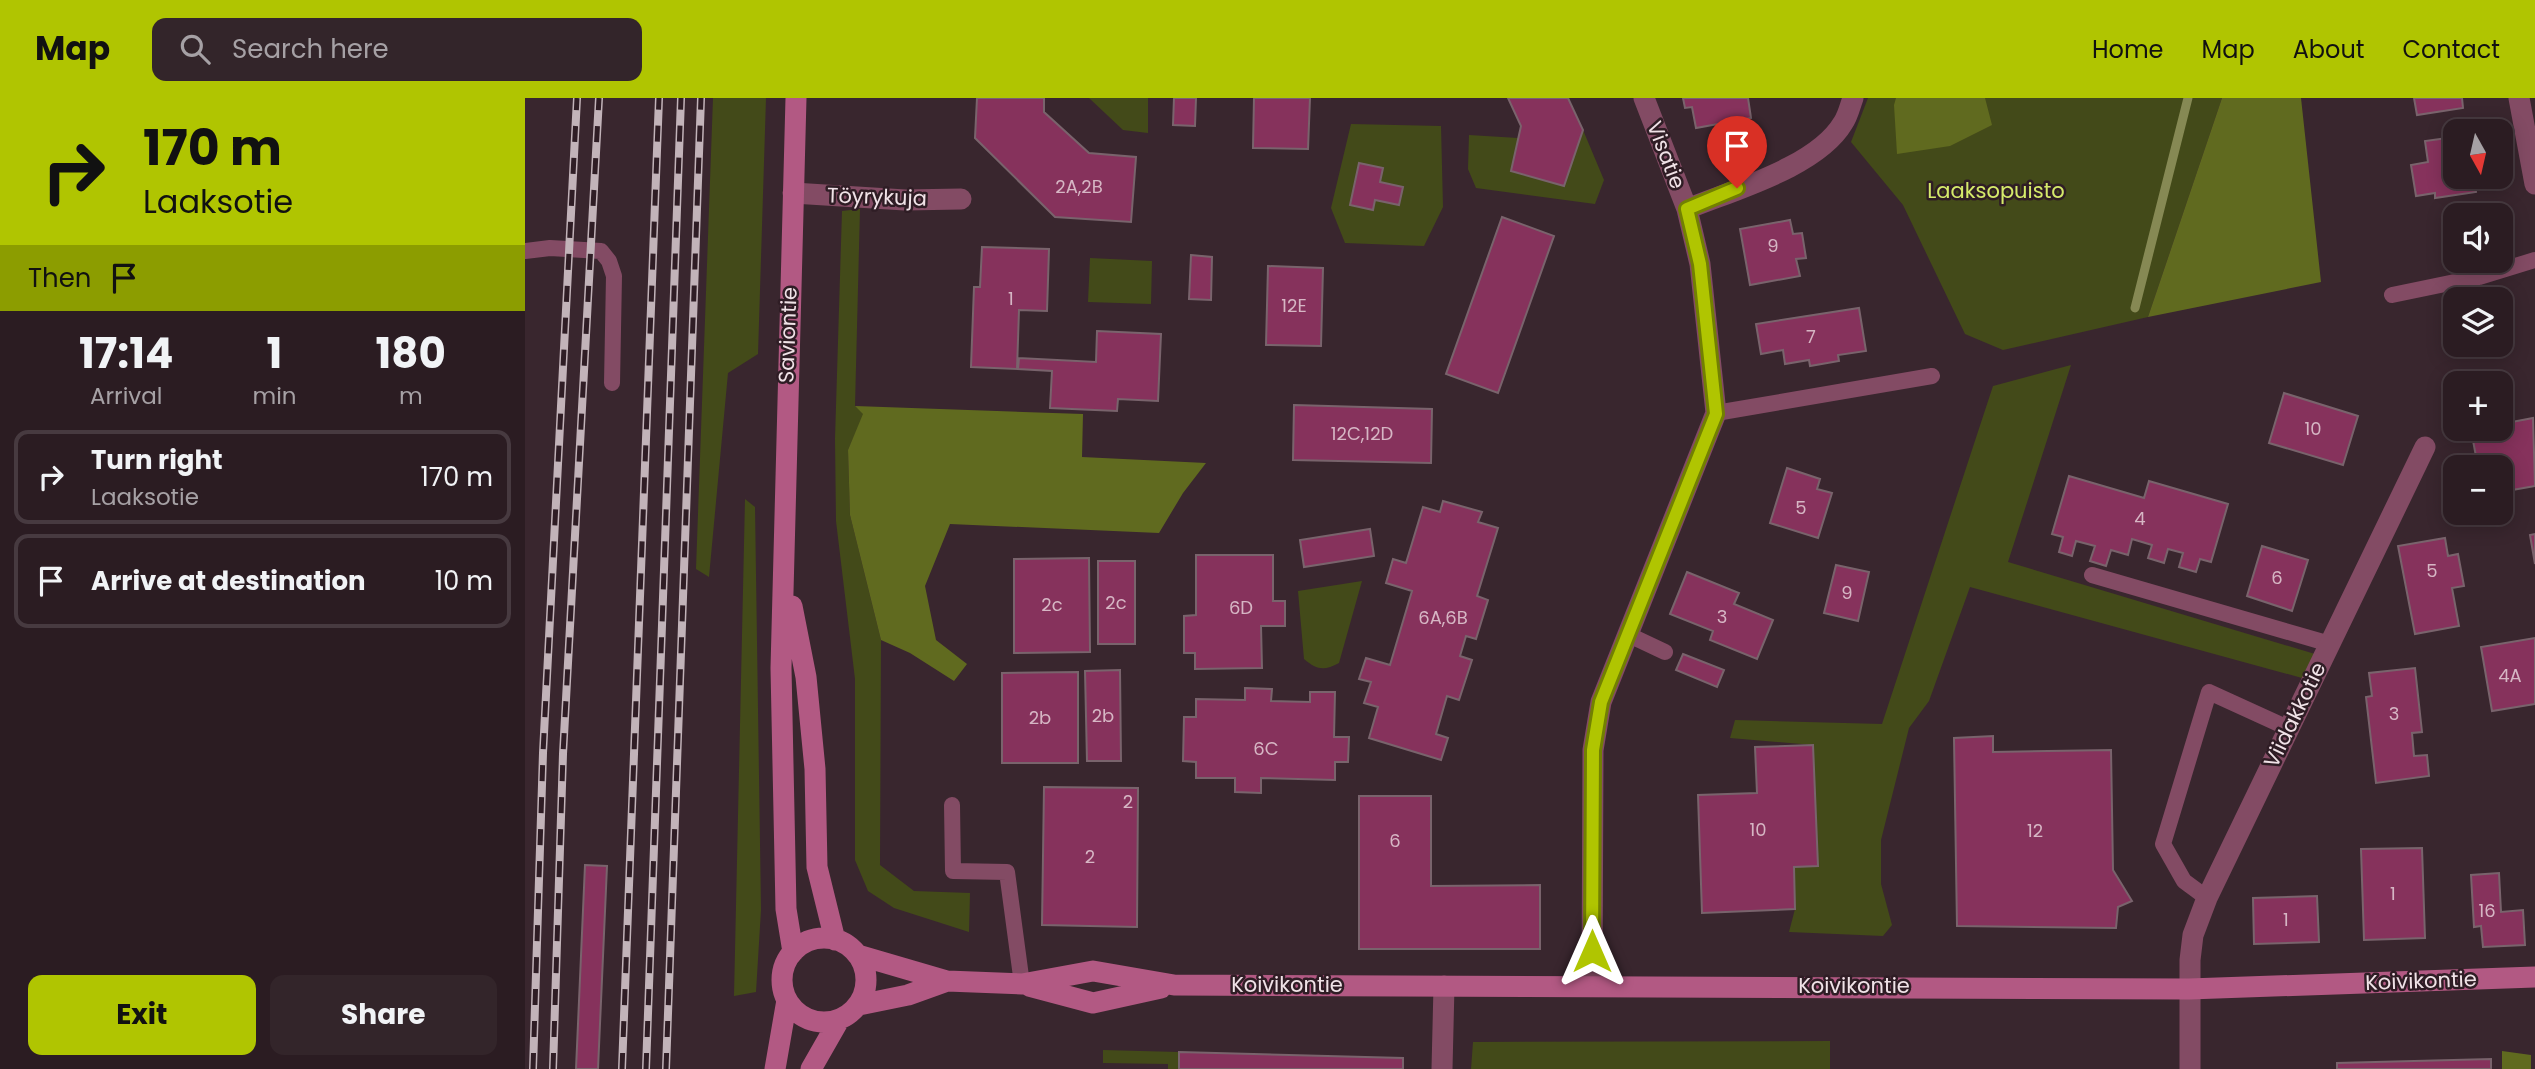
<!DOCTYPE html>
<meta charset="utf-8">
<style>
body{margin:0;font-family:Poppins,sans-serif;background:#33252a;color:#f1f3f6;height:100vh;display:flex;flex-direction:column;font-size:26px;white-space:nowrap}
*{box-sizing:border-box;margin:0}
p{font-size:23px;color:#a6a1a5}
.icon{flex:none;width:38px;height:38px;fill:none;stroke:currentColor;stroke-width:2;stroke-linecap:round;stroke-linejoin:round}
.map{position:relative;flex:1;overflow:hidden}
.panel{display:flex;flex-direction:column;background:#2b1c22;width:525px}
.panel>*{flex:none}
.hud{background:#b0c501;color:#111;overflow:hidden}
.needle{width:46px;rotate:172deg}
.controls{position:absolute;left:1918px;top:21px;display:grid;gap:14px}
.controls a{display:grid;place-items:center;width:70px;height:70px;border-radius:14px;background:#2b1c22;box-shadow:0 4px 18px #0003,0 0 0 2px #473a40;font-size:35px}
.pin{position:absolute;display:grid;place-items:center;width:60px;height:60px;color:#fff;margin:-72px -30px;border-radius:50% 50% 50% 0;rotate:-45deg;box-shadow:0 0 7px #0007}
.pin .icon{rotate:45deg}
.me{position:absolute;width:77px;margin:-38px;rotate:0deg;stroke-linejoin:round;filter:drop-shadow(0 0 5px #0008)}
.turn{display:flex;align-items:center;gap:24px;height:147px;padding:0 28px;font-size:32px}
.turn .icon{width:91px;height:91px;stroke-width:2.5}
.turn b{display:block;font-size:49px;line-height:60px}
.then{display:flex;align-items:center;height:66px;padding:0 28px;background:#0003;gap:14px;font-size:26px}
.eta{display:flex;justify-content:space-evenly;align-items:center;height:119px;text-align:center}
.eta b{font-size:42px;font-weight:700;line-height:49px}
.primary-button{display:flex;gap:14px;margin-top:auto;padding:14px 28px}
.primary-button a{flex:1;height:80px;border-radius:14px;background:#b0c501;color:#111;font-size:28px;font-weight:700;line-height:80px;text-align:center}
.primary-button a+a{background:#33252a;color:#f1f3f6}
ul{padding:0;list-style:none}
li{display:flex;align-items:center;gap:21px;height:94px;margin:0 14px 10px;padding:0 14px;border:4px solid #473a40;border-radius:14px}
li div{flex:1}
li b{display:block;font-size:26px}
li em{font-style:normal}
header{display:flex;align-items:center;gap:42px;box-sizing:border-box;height:98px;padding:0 35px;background:#b0c501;color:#111}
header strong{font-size:33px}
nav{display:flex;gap:38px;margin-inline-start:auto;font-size:24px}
.search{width:490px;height:63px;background:#33252a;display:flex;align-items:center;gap:18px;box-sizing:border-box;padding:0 24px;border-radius:14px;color:#a6a1a5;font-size:26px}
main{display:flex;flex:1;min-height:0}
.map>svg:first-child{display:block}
.green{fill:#434a19}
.forest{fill:#606a1f}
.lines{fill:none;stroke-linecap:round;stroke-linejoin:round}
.stream{stroke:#868954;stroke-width:9}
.building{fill:#86325c;stroke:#79636c;stroke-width:2}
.lane{stroke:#834b64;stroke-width:16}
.street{stroke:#834b64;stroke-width:21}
.secondary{stroke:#b25983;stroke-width:21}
.rail-casing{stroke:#c2b3b9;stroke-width:8}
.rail{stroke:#2f1d25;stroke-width:5;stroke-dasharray:16;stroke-linecap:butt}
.route-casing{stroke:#728001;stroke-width:18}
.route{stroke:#b0c501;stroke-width:12}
.labels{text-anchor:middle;stroke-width:5;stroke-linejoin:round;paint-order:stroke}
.number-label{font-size:18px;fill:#d6b6c4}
.street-label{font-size:21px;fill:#f0e2e7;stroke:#2f1d25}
.park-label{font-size:21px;fill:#d5ea6a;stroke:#2f1d25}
</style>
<header>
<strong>Map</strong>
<div class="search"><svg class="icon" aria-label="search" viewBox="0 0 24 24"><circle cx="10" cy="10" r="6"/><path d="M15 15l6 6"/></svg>Search here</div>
<nav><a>Home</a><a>Map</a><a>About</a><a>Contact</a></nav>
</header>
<main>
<section class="panel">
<div class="hud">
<div class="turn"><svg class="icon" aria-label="right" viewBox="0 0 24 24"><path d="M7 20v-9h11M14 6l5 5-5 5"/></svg><div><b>170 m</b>Laaksotie</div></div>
<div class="then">Then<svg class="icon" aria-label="arrive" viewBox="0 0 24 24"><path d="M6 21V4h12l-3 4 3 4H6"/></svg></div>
</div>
<div class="eta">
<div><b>17:14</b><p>Arrival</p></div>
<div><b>1</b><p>min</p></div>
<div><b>180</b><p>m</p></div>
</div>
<ul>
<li><svg class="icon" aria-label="right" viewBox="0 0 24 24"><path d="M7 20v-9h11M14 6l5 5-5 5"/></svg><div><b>Turn right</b><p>Laaksotie</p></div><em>170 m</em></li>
<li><svg class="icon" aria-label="arrive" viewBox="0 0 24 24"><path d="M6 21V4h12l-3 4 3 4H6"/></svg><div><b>Arrive at destination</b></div><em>10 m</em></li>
</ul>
<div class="primary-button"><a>Exit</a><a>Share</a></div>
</section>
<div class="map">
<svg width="2010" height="971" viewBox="0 0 2010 971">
<rect width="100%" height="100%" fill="#39262e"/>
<path class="green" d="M 188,0 L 241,0 L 233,256 L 203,275 L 184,479 L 171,471 Z
M 564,0 L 623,0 L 623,35 L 598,32 Z
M 1343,0 L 1697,0 L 1623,219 L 1478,252 L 1440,236 L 1378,107 L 1326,44 Z
M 826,26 L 916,28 L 918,109 L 899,148 L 820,145 L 806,110 Z
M 1058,32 L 1079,82 L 1070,106 L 951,90 L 943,71 L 944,37 L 993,40 L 986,73 L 1039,88 Z
M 335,111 L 330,308 L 339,316 L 323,352 L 325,417 L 356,542 L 355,767 L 389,793 L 445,795 L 444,834 L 369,810 L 343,793 L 330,762 L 330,581 L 311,423 L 310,341 L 317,113 Z
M 565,160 L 627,163 L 626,206 L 563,204 Z
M 1546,267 L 1483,464 L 1790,556 L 1777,580 L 1445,489 L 1404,603 L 1384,630 L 1356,742 L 1356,786 L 1367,827 L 1358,838 L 1264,834 L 1270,811 L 1269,769 L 1288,647 L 1205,640 L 1210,622 L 1357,626 L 1468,288 Z
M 220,401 L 230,409 L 236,812 L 231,894 L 209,898 Z
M 837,483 L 814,565 C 799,573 792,572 779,561 L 773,493 Z
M 1305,943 L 1305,971 L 946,971 L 948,944 Z
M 578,952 L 654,954 L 654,971 L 643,971 L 643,966 L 578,965 Z"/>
<path class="forest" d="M 1371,0 L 1460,0 L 1467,27 L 1425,48 L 1372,56 L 1369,7 Z
M 1697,0 L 1776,0 L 1796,184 L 1623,219 Z
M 330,308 L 558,316 L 557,359 L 681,365 L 658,395 L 634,435 L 425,426 L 400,488 L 411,542 L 442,566 L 429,583 L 385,555 L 356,542 L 325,417 L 323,352 L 338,316 Z
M 1977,953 L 2006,957 L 2006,971 L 1977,971 Z"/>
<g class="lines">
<path class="stream" d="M 1610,210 L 1663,0"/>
</g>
<path class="building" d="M 452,0 L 519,0 L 519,14 L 564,55 L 611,59 L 606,124 L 530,119 L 450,40 Z
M 649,0 L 671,0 L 670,28 L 648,27 Z
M 729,0 L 785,0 L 783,51 L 728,50 Z
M 983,0 L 1043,0 L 1058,32 L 1039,88 L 986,73 L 996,28 Z
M 1158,0 L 1223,0 L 1226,20 L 1171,30 L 1167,9 L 1160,10 Z
M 1889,0 L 1937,0 L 1938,10 L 1892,17 Z
M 1930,39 L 1930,79 L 1949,79 L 1951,94 L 1910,100 L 1910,95 L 1891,98 L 1886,67 L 1903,64 L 1900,43 Z
M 834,65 L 858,70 L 855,84 L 878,89 L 874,107 L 850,102 L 848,112 L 825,107 Z
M 977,119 L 1029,138 L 973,295 L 921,276 Z
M 1265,122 L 1268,136 L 1277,135 L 1281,160 L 1271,161 L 1275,178 L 1225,187 L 1215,131 Z
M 457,149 L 524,151 L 522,213 L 494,212 L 492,271 L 446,269 L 449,189 L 455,189 Z
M 666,157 L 687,159 L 686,202 L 664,201 Z
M 743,168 L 798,170 L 796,248 L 741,247 Z
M 1334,210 L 1341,253 L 1313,257 L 1314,263 L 1285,268 L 1284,262 L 1260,266 L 1258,252 L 1236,256 L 1231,226 Z
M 572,233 L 636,236 L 633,303 L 593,301 L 592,313 L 525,310 L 527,273 L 493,271 L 494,260 L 571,264 Z
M 1759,295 L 1833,318 L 1818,367 L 1744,345 Z
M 769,307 L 907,311 L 906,365 L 768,362 Z
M 2008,320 L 2010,388 L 1976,394 L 1976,369 L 1953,369 L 1946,332 L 1976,331 L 1976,326 Z
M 1262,370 L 1295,381 L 1292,391 L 1307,395 L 1293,440 L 1245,425 Z
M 1544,378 L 1619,400 L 1624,383 L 1703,406 L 1686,464 L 1675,461 L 1671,474 L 1654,469 L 1658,455 L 1643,451 L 1639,465 L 1623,460 L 1627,447 L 1607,441 L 1603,457 L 1586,452 L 1581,468 L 1565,463 L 1570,448 L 1551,443 L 1547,458 L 1534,454 L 1538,439 L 1527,436 Z
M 918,403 L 957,414 L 953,424 L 973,430 L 952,498 L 963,502 L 951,541 L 941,538 L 935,558 L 947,562 L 934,602 L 922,598 L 911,636 L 923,640 L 916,662 L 844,640 L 853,609 L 839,605 L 846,584 L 834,581 L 841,560 L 865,567 L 887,493 L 861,485 L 868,461 L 881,465 L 898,409 L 915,414 Z
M 845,431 L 849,458 L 779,469 L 775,442 Z
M 2010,436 L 2010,466 L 2005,437 Z
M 1920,440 L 1923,458 L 1933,456 L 1939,488 L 1927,490 L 1934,528 L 1890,536 L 1873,448 Z
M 1737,448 L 1783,462 L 1767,513 L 1722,498 Z
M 671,457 L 748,457 L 748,503 L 760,503 L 760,528 L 736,528 L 737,570 L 670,571 L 670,555 L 659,555 L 659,518 L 671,517 Z
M 564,460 L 565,554 L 489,555 L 489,461 Z
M 573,463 L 610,463 L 610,546 L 573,546 Z
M 1311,467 L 1344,474 L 1333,523 L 1299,515 Z
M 1162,474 L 1214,495 L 1209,506 L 1248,522 L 1232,561 L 1185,542 L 1188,533 L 1145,516 Z
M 2010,540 L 2010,606 L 1967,613 L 1956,549 Z
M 1158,556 L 1199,572 L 1192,589 L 1151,572 Z
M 1890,570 L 1897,634 L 1887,635 L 1889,658 L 1902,657 L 1904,678 L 1851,685 L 1841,599 L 1847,598 L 1844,575 Z
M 595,572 L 596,663 L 562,663 L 560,573 Z
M 553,574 L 553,665 L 477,665 L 477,575 Z
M 720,590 L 747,591 L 746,603 L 785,604 L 785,594 L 810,594 L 809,639 L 824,639 L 823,664 L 810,664 L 810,682 L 736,680 L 736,695 L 710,694 L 710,680 L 671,680 L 671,664 L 658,663 L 659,619 L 671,619 L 671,601 L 720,602 Z
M 1468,638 L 1468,654 L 1586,652 L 1588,772 L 1607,803 L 1593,809 L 1591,830 L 1432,828 L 1429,640 Z
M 1288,647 L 1293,768 L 1269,769 L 1270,811 L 1177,815 L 1173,697 L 1232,695 L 1230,649 Z
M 519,689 L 613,690 L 612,829 L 517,827 Z
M 834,698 L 906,698 L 906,788 L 1015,787 L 1015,851 L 834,851 Z
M 1897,750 L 1900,840 L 1839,842 L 1836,751 Z
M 60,767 L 82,768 L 73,971 L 51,971 Z
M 1974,775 L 1976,814 L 1998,812 L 2000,847 L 1958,849 L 1956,828 L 1949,829 L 1946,777 Z
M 1792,798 L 1794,844 L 1729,846 L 1728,800 Z
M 654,954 L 878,960 L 878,971 L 654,971 Z
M 1966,961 L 1966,971 L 1812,971 L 1812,965 Z"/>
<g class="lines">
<path class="lane" d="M 0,153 L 25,150 L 76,153 L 84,163 L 89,178 L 87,285
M 1867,197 L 1954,179 L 2010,162
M 1191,315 L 1407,278
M 1567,477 L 1805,546
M 1104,537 L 1140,554
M 427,707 L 428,773 L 482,774 L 497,886
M 1682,800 L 1659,783 L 1638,746 L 1684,594 L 1765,631"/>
<path class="street" d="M 1994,0 L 2010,86
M 268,95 L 380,102 L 436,101
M 1162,111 C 1208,92 1292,69 1318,25 C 1323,18 1325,8 1328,0
M 1067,888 L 1068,652 L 1076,604 L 1191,315 L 1175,166 L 1162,111 L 1119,0
M 917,971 L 919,888
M 1665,971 L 1665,862 L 1668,837 L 1682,800 L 1900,349"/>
<path class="secondary" d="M 267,508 L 281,579 L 290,671 L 292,769 L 310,842
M257 882a42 42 0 1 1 84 0a42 42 0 1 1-84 0Z
M 268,854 L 261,811 L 256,570 L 271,0
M 333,857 L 422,883 L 497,886 L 568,873 L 649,887 L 1664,891 L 2010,879
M 504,888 L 568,905 L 636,890
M 334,907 L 383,897 L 422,883
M 250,971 L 262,902
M 286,971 L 314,922"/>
<defs>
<path id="rail" d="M 8,971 L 18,655 L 52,0
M 28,971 L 38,656 L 74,0
M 97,971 L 134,0
M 121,971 L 156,0
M 141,971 L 176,0"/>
</defs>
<use href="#rail" class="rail-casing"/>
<use href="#rail" class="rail"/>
</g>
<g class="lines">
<defs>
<path id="route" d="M 1067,853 L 1068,652 L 1076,604 L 1191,316 L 1175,166 L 1162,111 L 1212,90"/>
</defs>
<use href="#route" class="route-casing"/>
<use href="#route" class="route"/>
</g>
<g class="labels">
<g class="number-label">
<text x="554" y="95">2A,2B</text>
<text x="1248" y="154">9</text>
<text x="486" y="207">1</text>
<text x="769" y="214">12E</text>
<text x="1286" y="245">7</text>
<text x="1788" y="337">10</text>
<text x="837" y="342">12C,12D</text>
<text x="1276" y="416">5</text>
<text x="1615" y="427">4</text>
<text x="1907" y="479">5</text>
<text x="1752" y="486">6</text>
<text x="1322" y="501">9</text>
<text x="591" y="511">2c</text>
<text x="527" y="513">2c</text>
<text x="716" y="516">6D</text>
<text x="1197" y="525">3</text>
<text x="918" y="526">6A,6B</text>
<text x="1985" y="584">4A</text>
<text x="1869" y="622">3</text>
<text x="578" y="624">2b</text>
<text x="515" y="626">2b</text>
<text x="741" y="657">6C</text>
<text x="603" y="710">2</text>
<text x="1233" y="738">10</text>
<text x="1510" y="739">12</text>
<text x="870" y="749">6</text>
<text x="565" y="765">2</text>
<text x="1868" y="802">1</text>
<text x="1962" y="819">16</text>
<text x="1761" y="828">1</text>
</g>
<g class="street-label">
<text transform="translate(1141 57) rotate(69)" y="7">Visatie</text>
<text transform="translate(352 99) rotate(2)" y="7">Töyrykuja</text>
<text transform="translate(263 237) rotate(-88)" y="7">Saviontie</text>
<text transform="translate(1770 617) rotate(-64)" y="7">Viidakkotie</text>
<text transform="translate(1896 883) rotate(-2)" y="7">Koivikontie</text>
<text x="762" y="894">Koivikontie</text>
<text x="1329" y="895">Koivikontie</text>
</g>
<g class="park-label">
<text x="1471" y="100">Laaksopuisto</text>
</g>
</g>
</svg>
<div class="controls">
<a><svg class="needle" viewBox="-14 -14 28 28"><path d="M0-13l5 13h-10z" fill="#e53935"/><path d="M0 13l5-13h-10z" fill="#a6a1a5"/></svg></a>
<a><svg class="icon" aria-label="sound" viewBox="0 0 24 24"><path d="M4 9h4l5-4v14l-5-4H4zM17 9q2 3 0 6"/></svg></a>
<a><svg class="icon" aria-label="layers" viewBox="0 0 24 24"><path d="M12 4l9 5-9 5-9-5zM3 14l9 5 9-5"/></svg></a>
<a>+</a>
<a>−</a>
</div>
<div class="pin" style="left:1212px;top:90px;background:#d93025"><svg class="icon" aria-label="arrive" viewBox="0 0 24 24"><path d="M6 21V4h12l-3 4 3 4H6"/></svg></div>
<svg class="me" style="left:1067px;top:853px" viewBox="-20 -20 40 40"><path d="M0-17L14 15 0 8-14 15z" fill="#b0c501" stroke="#fff" stroke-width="4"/></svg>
</div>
</main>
